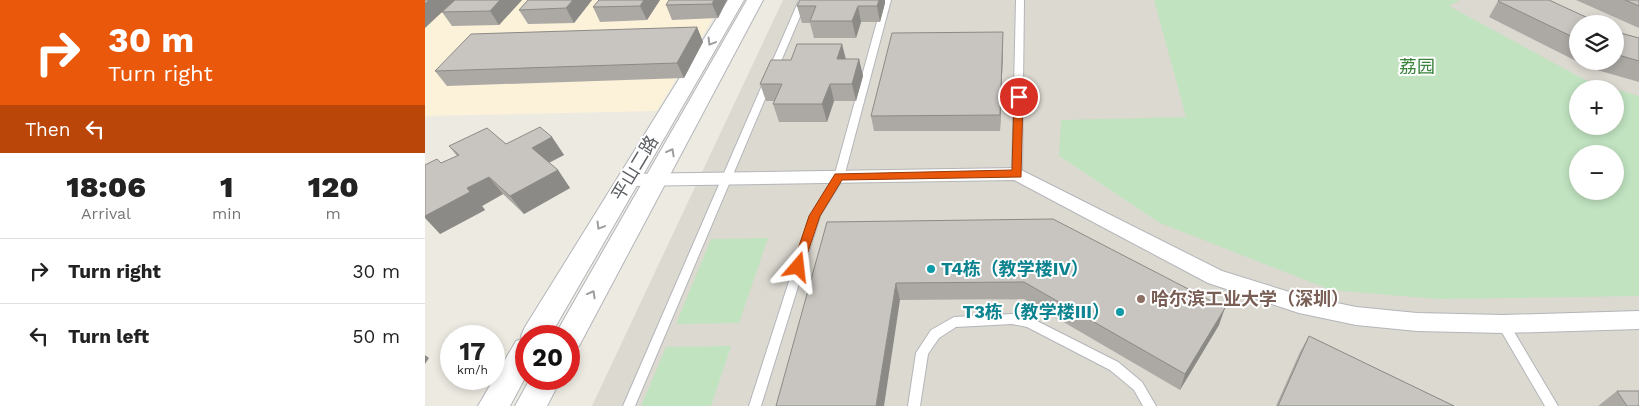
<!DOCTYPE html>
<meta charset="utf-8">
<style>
body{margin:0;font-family:"Work Sans","Noto Sans SC",sans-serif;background:#f2f2f2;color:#222;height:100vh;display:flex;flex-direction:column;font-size:19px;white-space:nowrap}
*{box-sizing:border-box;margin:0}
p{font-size:16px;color:#767676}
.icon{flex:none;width:28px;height:28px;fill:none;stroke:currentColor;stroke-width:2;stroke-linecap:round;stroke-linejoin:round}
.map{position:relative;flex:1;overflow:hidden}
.details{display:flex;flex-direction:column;background:#fff;width:425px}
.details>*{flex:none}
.top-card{background:#ea580c;color:#fff;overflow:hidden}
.controls{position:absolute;left:1144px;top:15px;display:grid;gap:10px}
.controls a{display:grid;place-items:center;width:55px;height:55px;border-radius:50%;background:#fff;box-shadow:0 2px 8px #0003;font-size:25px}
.speed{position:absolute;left:15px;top:325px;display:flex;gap:10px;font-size:25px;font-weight:700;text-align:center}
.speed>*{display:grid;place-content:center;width:65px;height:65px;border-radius:50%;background:#fff;box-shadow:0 2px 8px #0003;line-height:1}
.speed small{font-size:12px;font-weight:400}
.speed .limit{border:8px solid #d22;background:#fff;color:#111}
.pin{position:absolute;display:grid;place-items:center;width:42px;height:42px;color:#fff;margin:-21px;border:2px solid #fff;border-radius:50%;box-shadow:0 1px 5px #0007}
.me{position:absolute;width:55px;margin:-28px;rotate:17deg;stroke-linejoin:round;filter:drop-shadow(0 0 4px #0008)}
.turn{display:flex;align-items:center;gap:18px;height:105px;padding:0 25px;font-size:22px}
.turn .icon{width:65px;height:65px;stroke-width:2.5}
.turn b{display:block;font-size:35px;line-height:42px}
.then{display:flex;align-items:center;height:48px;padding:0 25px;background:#0003;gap:10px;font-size:19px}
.eta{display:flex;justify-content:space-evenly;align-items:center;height:85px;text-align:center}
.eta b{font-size:30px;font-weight:800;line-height:35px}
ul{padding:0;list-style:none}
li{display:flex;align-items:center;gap:15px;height:65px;padding:0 25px;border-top:1px solid #e0e0e0}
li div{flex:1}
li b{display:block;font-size:19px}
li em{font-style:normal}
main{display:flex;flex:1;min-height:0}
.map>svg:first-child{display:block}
.commercial{fill:#fcf2d9}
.education{fill:#dcd9d1;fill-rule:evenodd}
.green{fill:#c1e3c0;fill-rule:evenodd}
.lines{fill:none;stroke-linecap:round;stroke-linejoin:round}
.service-casing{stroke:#b3b5b9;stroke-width:2}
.minor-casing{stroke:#b3b5b9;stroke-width:2}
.tertiary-casing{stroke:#b3b5b9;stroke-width:2}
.service{fill:#fff;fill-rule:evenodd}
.minor{fill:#fff;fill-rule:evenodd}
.tertiary{fill:#fff;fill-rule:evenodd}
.wall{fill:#aca9a5}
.shaded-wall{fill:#8c8a86}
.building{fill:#c8c5c0;stroke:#8c8a86}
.oneway{stroke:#9d9ea1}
.route{fill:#ea580c;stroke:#983908}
.culture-dot{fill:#0f9aa8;stroke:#fff;stroke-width:2}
.education-dot{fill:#8d6e63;stroke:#fff;stroke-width:2}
.labels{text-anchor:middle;stroke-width:4;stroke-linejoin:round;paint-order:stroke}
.park-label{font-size:18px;fill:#3a833b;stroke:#fff}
.street-label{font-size:18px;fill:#5b5e62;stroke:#fff}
.culture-label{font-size:18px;font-weight:bold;fill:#0d838f;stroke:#fff;text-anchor:start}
.education-label{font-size:18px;font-weight:bold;fill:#785e54;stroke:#fff;text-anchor:start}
</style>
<main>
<section class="details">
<div class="top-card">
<div class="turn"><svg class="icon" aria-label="right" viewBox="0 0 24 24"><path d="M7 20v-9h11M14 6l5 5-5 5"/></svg><div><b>30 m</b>Turn right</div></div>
<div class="then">Then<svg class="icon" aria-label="left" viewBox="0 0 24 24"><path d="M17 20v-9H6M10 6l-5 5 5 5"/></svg></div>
</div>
<div class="eta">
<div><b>18:06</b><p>Arrival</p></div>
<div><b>1</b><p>min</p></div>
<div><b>120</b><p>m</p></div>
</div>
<ul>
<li><svg class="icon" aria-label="right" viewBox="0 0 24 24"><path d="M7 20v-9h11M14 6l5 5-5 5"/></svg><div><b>Turn right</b></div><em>30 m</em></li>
<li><svg class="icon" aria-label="left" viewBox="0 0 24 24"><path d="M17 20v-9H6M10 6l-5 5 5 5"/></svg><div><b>Turn left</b></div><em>50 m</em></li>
</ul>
</section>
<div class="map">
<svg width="1214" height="406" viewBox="0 0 1214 406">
<rect width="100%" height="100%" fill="#edeae2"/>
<path class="commercial" d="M 0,0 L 299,0 L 232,111 L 0,116 Z"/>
<path class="education" d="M 358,0 L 1214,0 L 1214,406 L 167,406 ZM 1152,24 L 1190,24 L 1190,61 L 1152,61 ZM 1152,89 L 1190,89 L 1190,126 L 1152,126 ZM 1152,154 L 1190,154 L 1190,191 L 1152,191 Z"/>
<path class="green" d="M 729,0 L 1035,0 L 1024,6 L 1164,82 L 1189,89 L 1152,89 L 1152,126 L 1190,126 L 1190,89 L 1214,96 L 1214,296 L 1013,299 L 906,290 L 735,223 L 634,156 L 636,120 L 761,117 ZM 1152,154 L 1190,154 L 1190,191 L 1152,191 Z
M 343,238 L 314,323 L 251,324 L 286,239 Z
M 306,346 L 286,406 L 216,406 L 241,347 Z"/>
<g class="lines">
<defs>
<path id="service" d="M 374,0 L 382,0 L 210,406 L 198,406 Z
M 458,0 L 466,0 L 419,177 L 395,216 L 336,406 L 324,406 L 385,216 L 409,177 Z
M 591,0 L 599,0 L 597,174 L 592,177 L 587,174 Z
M 587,314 L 608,319 L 693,362 L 717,382 L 731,406 L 718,406 L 709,390 L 685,370 L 602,327 L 587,324 L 531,327 L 514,338 L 503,354 L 495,406 L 483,406 L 491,353 L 506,330 L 529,317 Z
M 1078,319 L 1082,320 L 1133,406 L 1120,406 L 1072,324 L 1074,320 Z"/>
<path id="minor" d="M 592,168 L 797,271 L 874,295 L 931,307 L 992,313 L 1078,315 L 1214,311 L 1214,329 L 1078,333 L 992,331 L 931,325 L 874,313 L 783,283 L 589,180 L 203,186 L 197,184 L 194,180 L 197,176 L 203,174 Z"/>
<path id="tertiary" d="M 303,0 L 319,0 L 125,336 L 101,336 L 101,376 L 85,406 L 53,406 L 91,341 L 97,339 L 96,336 L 100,327 Z
M 322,0 L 338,0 L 154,346 L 144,349 L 144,336 L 130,336 L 134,328 Z
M 105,379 L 136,379 L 122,406 L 90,406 Z"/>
</defs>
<use href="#service" class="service-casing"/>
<use href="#minor" class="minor-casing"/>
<use href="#tertiary" class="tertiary-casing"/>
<use href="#service" class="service"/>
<use href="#minor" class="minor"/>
<use href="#tertiary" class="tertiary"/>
</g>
<path class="wall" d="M 30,0 L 97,0 L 74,25 L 27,26 L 17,12 Z
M 103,0 L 167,0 L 149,23 L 103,24 L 94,10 Z
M 174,0 L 235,0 L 222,20 L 175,22 L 168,7 Z
M 302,0 L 293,18 L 247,20 L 241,5 Z
M 1151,0 L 1214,0 L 1214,28 Z
M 1073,1 L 1152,24 L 1152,61 L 1190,61 L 1190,30 L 1199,34 L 1214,38 L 1214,82 L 1165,68 L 1064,17 Z
M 460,3 L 455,22 L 436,22 L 431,38 L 389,38 L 385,23 L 377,23 L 372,6 Z
M 272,27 L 278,42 L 259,78 L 22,86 L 10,71 Z
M 578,32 L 578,47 L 575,131 L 449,131 L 446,116 Z
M 417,44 L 421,59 L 434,59 L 438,76 L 431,101 L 409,101 L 402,122 L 354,122 L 348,104 L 349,101 L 341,101 L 335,84 L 366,60 Z
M 127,137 L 139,155 L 124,163 L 133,170 L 145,188 L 99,214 L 78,194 L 57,206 L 60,210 L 15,234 L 16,163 L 32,156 L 24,146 L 81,144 Z
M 402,222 L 794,325 L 755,390 L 599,299 L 475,300 Z
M 884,336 L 1029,406 L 851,406 L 875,352 Z
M 1192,391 L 1214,406 L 1173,406 Z"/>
<path class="shaded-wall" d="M 4,0 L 30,0 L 0,28 L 0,4 Z
M 75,0 L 97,0 L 74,25 L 65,11 Z
M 148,0 L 167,0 L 149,23 L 141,8 Z
M 219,0 L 235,0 L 222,20 L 215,6 Z
M 289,0 L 302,0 L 293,18 L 287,4 Z
M 454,0 L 460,0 L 460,3 L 455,22 L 452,6 Z
M 433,6 L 436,22 L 431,38 L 427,21 Z
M 272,27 L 278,42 L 259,78 L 252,63 Z
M 578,32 L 578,47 L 575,131 L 575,115 Z
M 417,44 L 421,61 L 412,59 Z
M 434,59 L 438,76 L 431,101 L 427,84 Z
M 405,84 L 409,101 L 402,122 L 397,104 Z
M 127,137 L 139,155 L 119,165 L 107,148 Z
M 133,170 L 145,188 L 99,214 L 85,196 Z
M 64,177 L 78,194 L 57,206 L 60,210 L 15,234 L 0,218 L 0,216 L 42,188 Z
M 471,283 L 475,300 L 459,406 L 451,406 Z
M 800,308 L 794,325 L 755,390 L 760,374 Z
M 0,355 L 4,358 L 0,364 Z"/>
<path class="building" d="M 0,0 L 4,0 L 0,4 Z
M 30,0 L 75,0 L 65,11 L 17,12 Z
M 103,0 L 148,0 L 141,8 L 94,10 Z
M 174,0 L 219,0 L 215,6 L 168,7 Z
M 244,0 L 289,0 L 287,4 L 241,5 Z
M 375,0 L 454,0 L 452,6 L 433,6 L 427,21 L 385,21 L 391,6 L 372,6 Z
M 1074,0 L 1124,0 L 1176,24 L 1152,24 L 1152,39 L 1073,1 Z
M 1200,0 L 1214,0 L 1214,6 Z
M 272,27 L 252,63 L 10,71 L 46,34 Z
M 1190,30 L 1199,34 L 1214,38 L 1214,61 L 1190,54 Z
M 578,32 L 575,115 L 446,116 L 467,33 Z
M 372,44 L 417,44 L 412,59 L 434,59 L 427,84 L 405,84 L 397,104 L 348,104 L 357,84 L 335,84 L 346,60 L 366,60 Z
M 115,127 L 127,137 L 107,148 L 133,170 L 85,196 L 64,177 L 42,188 L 45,192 L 0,216 L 0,165 L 12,159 L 16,163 L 34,155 L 24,146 L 62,128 L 81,144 Z
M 628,219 L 800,308 L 760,374 L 599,282 L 471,283 L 451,406 L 351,406 L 402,222 Z
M 884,336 L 1029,406 L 853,406 Z
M 1192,391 L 1214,391 L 1214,406 L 1202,406 Z"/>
<defs><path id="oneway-chevron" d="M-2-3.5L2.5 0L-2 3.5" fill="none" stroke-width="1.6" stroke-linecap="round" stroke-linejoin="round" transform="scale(1.25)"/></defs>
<g class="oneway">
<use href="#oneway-chevron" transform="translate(286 42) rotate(121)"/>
<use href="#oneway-chevron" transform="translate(246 152) rotate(-61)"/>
<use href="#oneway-chevron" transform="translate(175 226) rotate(121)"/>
<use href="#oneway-chevron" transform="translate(167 294) rotate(-61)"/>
</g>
<path class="route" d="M 594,94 L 598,97 L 596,177 L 417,180 L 395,216 L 377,270 L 368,270 L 367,267 L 384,216 L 410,174 L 587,170 L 589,97 Z"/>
<g class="culture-dot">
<circle cx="506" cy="269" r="5"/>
<circle cx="695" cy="312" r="5"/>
</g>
<circle class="education-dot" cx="716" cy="299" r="5"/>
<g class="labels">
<g class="park-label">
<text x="992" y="73">荔园</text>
</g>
<g class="street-label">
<text transform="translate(210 168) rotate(-59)" y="6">平山二路</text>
</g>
<g class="culture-label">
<text x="516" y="275">T4栋（教学楼IV）</text>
<text x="685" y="318" text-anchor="end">T3栋（教学楼III）</text>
</g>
<g class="education-label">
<text x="726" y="305">哈尔滨工业大学（深圳）</text>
</g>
</g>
</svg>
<div class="controls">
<a><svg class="icon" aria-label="layers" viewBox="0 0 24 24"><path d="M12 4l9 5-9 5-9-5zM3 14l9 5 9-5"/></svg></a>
<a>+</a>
<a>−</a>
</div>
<div class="speed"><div>17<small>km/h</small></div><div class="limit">20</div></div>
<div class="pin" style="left:594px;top:97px;background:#d93025"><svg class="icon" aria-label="arrive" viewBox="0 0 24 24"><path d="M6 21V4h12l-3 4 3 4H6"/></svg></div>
<svg class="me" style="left:373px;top:267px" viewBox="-20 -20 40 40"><path d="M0-17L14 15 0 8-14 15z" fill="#ea580c" stroke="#fff" stroke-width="4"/></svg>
</div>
</main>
